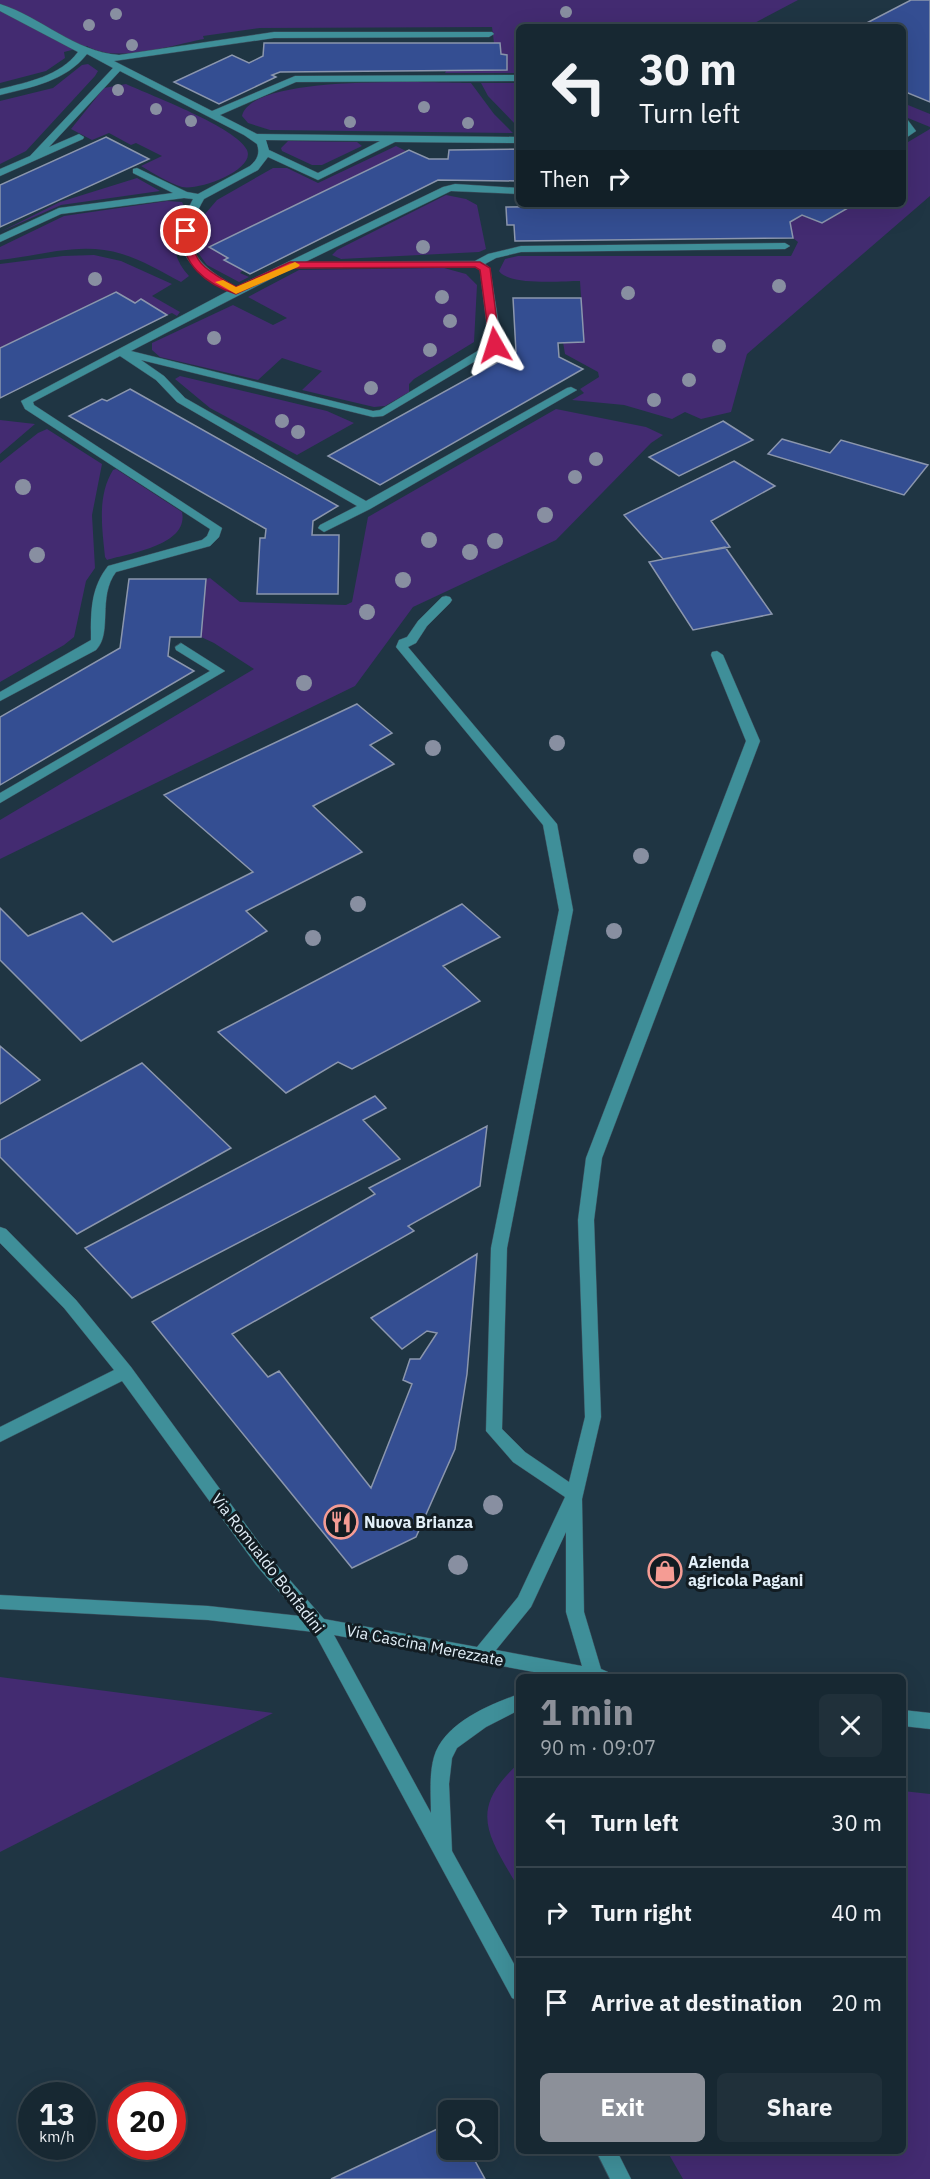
<!DOCTYPE html>
<meta charset="utf-8">
<style>
body{margin:0;font-family:"IBM Plex Sans",sans-serif;background:#20303a;color:#f1f3f6;height:100vh;display:flex;flex-direction:column;font-size:22px;white-space:nowrap}
*{box-sizing:border-box;margin:0}
p{font-size:20px;color:#9ea6ac}
.icon{flex:none;width:33px;height:33px;fill:none;stroke:currentColor;stroke-width:2;stroke-linecap:round;stroke-linejoin:round}
.map{position:relative;flex:1;overflow:hidden}
.drawer{position:absolute;left:516px;top:1674px;width:390px;height:480px;display:flex;flex-direction:column;background:#172832;border-radius:9px;box-shadow:0 6px 24px #0002,0 0 0 2px #36444d}
.drawer>*{flex:none}
.banner{position:absolute;left:516px;top:24px;width:390px;height:183px;border-radius:9px;box-shadow:0 6px 24px #0002,0 0 0 2px #36444d;background:#172832;color:#f1f3f6;overflow:hidden}
.fabs{position:absolute;left:438px;top:2100px;display:grid;gap:12px}
.fabs a{display:grid;place-items:center;width:60px;height:60px;border-radius:9px;background:#172832;box-shadow:0 6px 24px #0002,0 0 0 2px #36444d;font-size:30px}
.speed{position:absolute;left:18px;top:2082px;display:flex;gap:12px;font-size:30px;font-weight:700;text-align:center}
.speed>*{display:grid;place-content:center;width:78px;height:78px;border-radius:50%;background:#172832;box-shadow:0 6px 24px #0002,0 0 0 2px #36444d;line-height:1}
.speed small{font-size:15px;font-weight:400}
.speed .limit{border:9px solid #d22;background:#fff;color:#111}
.pin{position:absolute;display:grid;place-items:center;width:51px;height:51px;color:#fff;margin:-26px;border:3px solid #fff;border-radius:50%;box-shadow:0 2px 6px #0007}
.me{position:absolute;width:66px;margin:-33px;rotate:354deg;stroke-linejoin:round;filter:drop-shadow(0 0 4px #0008)}
.turn{display:flex;align-items:center;gap:21px;height:126px;padding:0 24px;font-size:27px}
.turn .icon{width:78px;height:78px;stroke-width:2.5}
.turn b{display:block;font-size:42px;line-height:51px}
.then{display:flex;align-items:center;height:57px;padding:0 24px;background:#0003;gap:12px;font-size:22px}
.round{display:grid;place-items:center;flex:none;width:63px;height:63px;border-radius:9px;background:#20303a}
.head{display:flex;align-items:center;justify-content:space-between;height:102px;padding:0 24px}
h1{font-size:36px;font-weight:700;line-height:45px;color:#8c9099}
.cta{display:flex;gap:12px;margin-top:auto;padding:12px 24px}
.cta a{flex:1;height:69px;border-radius:9px;background:#8c9099;color:#fff;font-size:24px;font-weight:700;line-height:69px;text-align:center}
.cta a+a{background:#20303a;color:#f1f3f6}
ul{padding:0;list-style:none}
li{display:flex;align-items:center;gap:18px;height:90px;padding:0 24px;border-top:2px solid #36444d}
li div{flex:1}
li b{display:block;font-size:22px}
li em{font-style:normal}
.map>svg:first-child{display:block}
.green{fill:#432b71}
.building{fill:#344e92;stroke:#8b96ad;stroke-width:1.5}
.lines{fill:none;stroke-linecap:round;stroke-linejoin:round}
.minor-casing{stroke:#3e5360;stroke-width:1}
.minor{fill:#3f8f99;fill-rule:evenodd}
.tree{fill:#888fa1}
.route{fill:#e11d48;stroke:#92132f;stroke-width:1.5}
.slow{fill:#f59e0b}
.labels{text-anchor:middle;stroke-width:6;stroke-linejoin:round;paint-order:stroke}
.poi-label{font-size:16px;font-weight:bold;fill:#e2eff8;stroke:#121c22;text-anchor:start}
.street-label{font-size:16px;fill:#e2eff8;stroke:#121c22}
</style>
<div class="map">
<svg width="930" height="2179" viewBox="0 0 930 2179">
<rect width="100%" height="100%" fill="#1f3543"/>
<path class="green" d="M 0,0 L 798,0 L 747,27 L 519,27 L 519,73 L 445,73 L 446,71 L 507,70 L 507,55 L 501,54 L 500,43 L 494,43 L 492,27 L 260,28 L 203,36 L 204,39 C 171,45 117,64 87,46 L 64,52 L 65,58 L 46,71 L 0,83 Z
M 88,64 L 98,71 L 95,76 L 26,151 L 0,164 L 0,101 L 53,88 L 82,65 Z
M 471,83 L 494,114 L 513,133 L 270,130 L 248,123 L 242,116 C 251,73 434,83 471,83 Z
M 481,83 L 519,83 L 519,128 L 488,96 Z
M 126,84 C 152,96 236,127 247,150 C 256,170 198,191 182,187 C 169,183 153,173 141,166 L 162,156 L 136,143 L 131,145 L 109,133 L 92,140 L 71,129 L 104,88 Z
M 903,103 L 930,114 L 930,127 L 903,116 Z
M 930,129 L 930,196 L 747,354 L 731,412 L 701,419 L 685,412 L 672,419 L 624,405 L 572,400 L 584,393 L 580,389 L 599,377 L 598,372 L 565,354 L 563,342 L 584,342 L 580,281 C 562,281 509,286 499,271 L 505,259 L 518,256 L 791,256 L 798,242 L 793,238 L 790,222 L 802,215 L 822,223 L 855,204 L 903,204 L 903,145 Z
M 288,141 L 357,142 L 362,146 L 322,165 L 312,165 L 282,151 L 281,148 Z
M 396,146 L 406,151 L 210,247 L 228,258 L 225,260 L 243,270 L 240,273 L 249,277 L 239,282 L 207,265 L 196,250 L 197,228 L 205,214 L 217,200 L 273,168 L 287,168 L 318,183 Z
M 137,178 L 160,191 L 61,205 L 0,232 L 60,202 Z
M 446,195 L 466,199 L 477,205 L 486,249 L 479,252 L 341,259 L 332,255 L 337,250 Z
M 167,201 L 182,202 L 186,210 C 172,233 169,255 189,276 L 181,282 C 162,272 142,260 122,254 C 81,241 40,256 0,260 L 0,247 L 64,216 Z
M 94,255 L 121,261 L 172,284 L 152,296 L 180,312 L 177,316 L 172,313 L 167,315 L 141,300 L 135,303 L 115,292 L 0,348 L 0,264 L 63,256 Z
M 444,268 L 466,274 L 477,285 L 474,342 L 414,379 L 409,384 L 409,392 L 385,406 L 374,407 L 302,390 L 322,371 L 282,358 L 258,380 L 160,357 L 152,350 L 152,343 L 233,305 L 273,325 L 287,318 L 248,297 L 299,270 Z
M 180,376 L 327,411 L 354,423 L 297,455 L 210,408 L 175,379 Z
M 556,409 L 646,427 L 663,435 L 651,443 L 556,540 L 413,607 L 355,686 L 0,859 L 0,820 L 254,669 L 214,643 L 201,637 L 206,579 L 210,578 L 240,602 L 346,605 L 352,602 L 368,517 Z
M 0,420 L 35,424 L 0,454 Z
M 47,429 L 102,464 L 92,515 L 95,568 L 86,581 L 74,637 L 64,645 L 0,682 L 0,463 L 38,433 Z
M 116,469 L 182,512 C 189,545 131,553 107,560 L 105,557 C 102,528 97,496 113,470 Z
M 0,1677 L 273,1713 L 0,1852 Z
M 519,1763 L 519,1889 C 489,1836 466,1811 519,1763 Z
M 903,1791 L 930,1794 L 930,2179 L 683,2179 L 667,2151 L 903,2151 Z"/>
<path class="building" d="M 911,0 L 930,0 L 930,102 L 903,91 L 903,27 L 859,27 Z
M 264,43 L 500,43 L 501,54 L 507,55 L 507,70 L 280,72 L 272,75 L 276,77 L 219,104 L 174,82 L 232,55 L 249,63 L 263,56 Z
M 106,137 L 149,159 L 0,227 L 0,185 Z
M 519,149 L 519,181 L 438,180 L 250,274 L 224,260 L 228,258 L 209,247 L 409,150 L 429,159 L 448,159 L 449,150 Z
M 766,204 L 855,204 L 822,223 L 802,215 L 790,222 L 793,238 L 515,241 L 514,225 L 507,225 L 506,207 Z
M 116,292 L 135,303 L 141,299 L 167,315 L 0,398 L 0,348 Z
M 513,298 L 581,298 L 584,342 L 558,343 L 559,357 L 583,369 L 380,485 L 328,456 L 516,352 Z
M 130,389 L 338,506 L 313,521 L 312,535 L 339,535 L 338,594 L 257,594 L 260,538 L 265,538 L 266,529 L 69,416 L 102,399 L 107,401 Z
M 723,421 L 753,440 L 679,476 L 649,457 Z
M 782,439 L 830,453 L 841,440 L 928,465 L 904,495 L 768,454 Z
M 734,461 L 775,486 L 711,521 L 730,547 L 663,559 L 624,515 Z
M 725,547 L 772,614 L 693,630 L 649,562 Z
M 129,579 L 206,579 L 201,637 L 170,637 L 168,656 L 194,671 L 0,785 L 0,717 L 120,648 Z
M 357,704 L 392,733 L 370,745 L 394,764 L 313,806 L 362,852 L 246,911 L 267,931 L 81,1041 L 0,960 L 0,908 L 28,936 L 82,913 L 113,942 L 253,872 L 164,795 Z
M 462,904 L 500,937 L 443,966 L 480,1001 L 352,1069 L 338,1062 L 286,1093 L 218,1032 Z
M 0,1046 L 40,1080 L 0,1104 Z
M 142,1063 L 231,1148 L 77,1234 L 0,1157 L 0,1140 Z
M 375,1096 L 386,1108 L 363,1120 L 400,1159 L 132,1298 L 85,1248 Z
M 487,1126 L 480,1186 L 408,1226 L 414,1231 L 232,1334 L 268,1377 L 279,1371 L 371,1488 L 412,1384 L 403,1380 L 410,1359 L 420,1359 L 437,1333 L 427,1331 L 402,1349 L 371,1318 L 477,1254 L 467,1374 L 455,1449 L 416,1537 L 352,1568 L 152,1322 L 375,1194 L 369,1188 Z
M 448,2124 L 448,2150 L 469,2150 L 485,2179 L 331,2179 Z"/>
<g class="lines">
<defs>
<path id="minor" d="M 0,4 C 41,17 75,52 119,55 L 274,32 L 492,32 L 494,34 L 489,37 L 274,38 L 114,61 L 212,111 L 295,76 L 519,75 L 519,81 L 296,82 L 220,115 L 257,134 L 519,137 L 519,143 L 395,142 L 318,180 L 268,157 L 258,170 L 204,199 C 177,246 195,263 236,287 L 443,187 L 455,184 L 519,188 L 519,194 L 451,191 L 305,262 L 475,261 L 488,254 L 521,246 L 785,243 L 790,246 L 785,249 L 521,252 L 496,258 L 485,264 L 490,268 L 501,339 L 499,347 L 383,416 L 373,417 L 141,360 L 164,376 L 185,398 L 366,501 L 567,388 L 571,387 L 577,390 L 370,509 L 324,532 L 318,528 L 320,525 L 357,506 L 177,402 L 156,380 L 120,356 L 33,402 L 34,405 L 222,528 L 219,537 L 210,546 L 116,572 C 97,597 113,633 96,650 L 0,701 L 0,692 L 91,640 C 91,613 90,589 108,566 L 202,540 L 207,536 L 210,529 L 25,409 L 21,401 L 228,291 C 185,266 167,248 193,199 L 184,198 L 61,214 L 0,242 L 0,235 L 59,208 L 173,193 L 133,173 L 133,169 L 137,168 L 187,192 L 198,194 L 250,166 C 258,159 260,153 257,144 L 244,135 L 120,71 L 49,147 L 79,134 L 84,137 L 83,139 L 0,176 L 0,169 L 30,156 L 113,68 L 87,54 C 66,81 32,87 0,95 L 0,89 C 28,82 60,76 78,52 L 0,11 ZM 266,140 L 380,141 L 318,173 L 269,150 ZM 475,267 L 480,270 L 489,344 L 380,410 L 373,411 L 131,351 L 292,268 Z
M 903,118 L 907,119 L 916,131 L 903,140 L 903,132 L 905,130 Z
M 446,596 L 450,597 L 452,600 L 450,603 L 427,626 L 416,643 L 408,647 L 557,824 L 573,910 L 507,1248 L 502,1429 L 525,1452 L 569,1482 L 585,1417 L 578,1220 L 586,1158 L 746,741 L 711,655 L 712,652 L 717,651 L 723,655 L 760,741 L 602,1158 L 594,1220 L 601,1417 L 582,1499 L 584,1612 L 601,1669 L 608,1672 L 611,1677 L 561,1677 L 334,1635 L 431,1813 C 431,1795 429,1774 434,1757 C 444,1723 489,1705 519,1694 L 519,1710 L 486,1727 L 457,1748 L 452,1758 L 449,1784 L 452,1851 L 519,1973 L 519,2001 L 512,1998 L 314,1632 L 208,1620 L 0,1609 L 0,1595 L 208,1606 L 300,1616 L 256,1565 L 122,1381 L 0,1442 L 0,1427 L 114,1370 L 64,1308 L 0,1243 L 0,1227 L 6,1229 L 76,1300 L 131,1367 L 268,1555 L 324,1619 L 477,1647 L 518,1597 L 565,1497 L 513,1462 L 486,1431 L 491,1248 L 559,910 L 543,825 L 396,647 L 399,640 L 407,637 L 418,621 L 442,597 ZM 566,1532 L 566,1612 L 582,1666 L 496,1650 L 531,1607 Z
M 181,643 L 225,671 L 0,803 L 0,793 L 210,671 L 176,650 L 175,647 Z
M 903,1710 L 930,1713 L 930,1729 L 903,1726 Z
M 596,2151 L 617,2151 L 631,2179 L 610,2179 Z"/>
</defs>
<use href="#minor" class="minor-casing"/>
<use href="#minor" class="minor"/>
</g>
<g class="tree">
<circle cx="566" cy="12" r="6"/>
<circle cx="116" cy="14" r="6"/>
<circle cx="89" cy="25" r="6"/>
<circle cx="132" cy="45" r="6"/>
<circle cx="118" cy="90" r="6"/>
<circle cx="424" cy="107" r="6"/>
<circle cx="156" cy="109" r="6"/>
<circle cx="191" cy="121" r="6"/>
<circle cx="350" cy="122" r="6"/>
<circle cx="468" cy="123" r="6"/>
<circle cx="423" cy="247" r="7"/>
<circle cx="95" cy="279" r="7"/>
<circle cx="779" cy="286" r="7"/>
<circle cx="628" cy="293" r="7"/>
<circle cx="442" cy="297" r="7"/>
<circle cx="450" cy="321" r="7"/>
<circle cx="214" cy="338" r="7"/>
<circle cx="719" cy="346" r="7"/>
<circle cx="430" cy="350" r="7"/>
<circle cx="689" cy="380" r="7"/>
<circle cx="371" cy="388" r="7"/>
<circle cx="654" cy="400" r="7"/>
<circle cx="282" cy="421" r="7"/>
<circle cx="298" cy="432" r="7"/>
<circle cx="596" cy="459" r="7"/>
<circle cx="575" cy="477" r="7"/>
<circle cx="23" cy="487" r="8"/>
<circle cx="545" cy="515" r="8"/>
<circle cx="429" cy="540" r="8"/>
<circle cx="495" cy="541" r="8"/>
<circle cx="470" cy="552" r="8"/>
<circle cx="37" cy="555" r="8"/>
<circle cx="403" cy="580" r="8"/>
<circle cx="367" cy="612" r="8"/>
<circle cx="304" cy="683" r="8"/>
<circle cx="557" cy="743" r="8"/>
<circle cx="433" cy="748" r="8"/>
<circle cx="641" cy="856" r="8"/>
<circle cx="358" cy="904" r="8"/>
<circle cx="614" cy="931" r="8"/>
<circle cx="313" cy="938" r="8"/>
<circle cx="493" cy="1505" r="10"/>
<circle cx="458" cy="1565" r="10"/>
</g>
<path class="route" d="M 186,228 L 191,231 C 192,266 209,271 236,287 L 290,262 L 480,262 L 490,268 L 500,345 L 495,348 L 490,345 L 480,270 L 475,267 L 292,268 L 236,294 C 205,284 182,264 181,231 Z"/>
<path class="slow" d="M 295,262 L 300,265 L 298,267 L 236,294 L 215,282 L 223,280 L 236,287 Z"/>
<defs>
<symbol id="restaurant-ring" viewBox="-11 -11 22 22"><circle r="9.5" fill="#121c22" stroke="#f59c94" stroke-width="1.5"/><path d="M-5-6h1v4h1v-4h1v4h1v-4h1v5L-1.5 .5V6h-2V.5L-5-1ZM5-6V6H3V1.5H1.5Q1.5-4 5-6Z" fill="#f59c94"/></symbol>
<symbol id="shop-ring" viewBox="-11 -11 22 22"><circle r="9.5" fill="#121c22" stroke="#f59c94" stroke-width="1.5"/><path d="M-5-2.5h2.3a2.7 3.5 0 0 1 5.4 0H5L5.5 6h-11ZM-1.5-2.5h3a1.5 2.3 0 0 0-3 0Z" fill="#f59c94"/></symbol>
</defs>
<g fill-rule="evenodd">
<use href="#restaurant-ring" x="322" y="1503" width="38" height="38"/>
<use href="#shop-ring" x="646" y="1552" width="38" height="38"/>
</g>
<g class="labels">
<g class="poi-label">
<text x="364" y="1528">Nuova Brianza</text>
<text x="688" y="1568">Azienda<tspan x="688" dy="18">agricola Pagani</tspan></text>
</g>
<g class="street-label">
<text transform="translate(268 1563) rotate(52)" y="6">Via Romualdo Bonfadini</text>
<text transform="translate(425 1645) rotate(11)" y="6">Via Cascina Merezzate</text>
</g>
</g>
</svg>
<div class="fabs">
<a><svg class="icon" aria-label="search" viewBox="0 0 24 24"><circle cx="10" cy="10" r="6"/><path d="M15 15l6 6"/></svg></a>
</div>
<div class="speed"><div>13<small>km/h</small></div><div class="limit">20</div></div>
<div class="pin" style="left:186px;top:231px;background:#d93025"><svg class="icon" aria-label="arrive" viewBox="0 0 24 24"><path d="M6 21V4h12l-3 4 3 4H6"/></svg></div>
<svg class="me" style="left:495px;top:345px" viewBox="-20 -20 40 40"><path d="M0-17L14 15 0 8-14 15z" fill="#e11d48" stroke="#fff" stroke-width="4"/></svg>
<div class="banner">
<div class="turn"><svg class="icon" aria-label="left" viewBox="0 0 24 24"><path d="M17 20v-9H6M10 6l-5 5 5 5"/></svg><div><b>30 m</b>Turn left</div></div>
<div class="then">Then<svg class="icon" aria-label="right" viewBox="0 0 24 24"><path d="M7 20v-9h11M14 6l5 5-5 5"/></svg></div>
</div>
<section class="drawer">
<div class="head"><div><h1>1 min</h1><p>90 m · 09:07</p></div><a class="round"><svg class="icon" aria-label="close" viewBox="0 0 24 24"><path d="M6 6l12 12M18 6L6 18"/></svg></a></div>
<ul>
<li><svg class="icon" aria-label="left" viewBox="0 0 24 24"><path d="M17 20v-9H6M10 6l-5 5 5 5"/></svg><div><b>Turn left</b></div><em>30 m</em></li>
<li><svg class="icon" aria-label="right" viewBox="0 0 24 24"><path d="M7 20v-9h11M14 6l5 5-5 5"/></svg><div><b>Turn right</b></div><em>40 m</em></li>
<li><svg class="icon" aria-label="arrive" viewBox="0 0 24 24"><path d="M6 21V4h12l-3 4 3 4H6"/></svg><div><b>Arrive at destination</b></div><em>20 m</em></li>
</ul>
<div class="cta"><a>Exit</a><a>Share</a></div>
</section>
</div>
